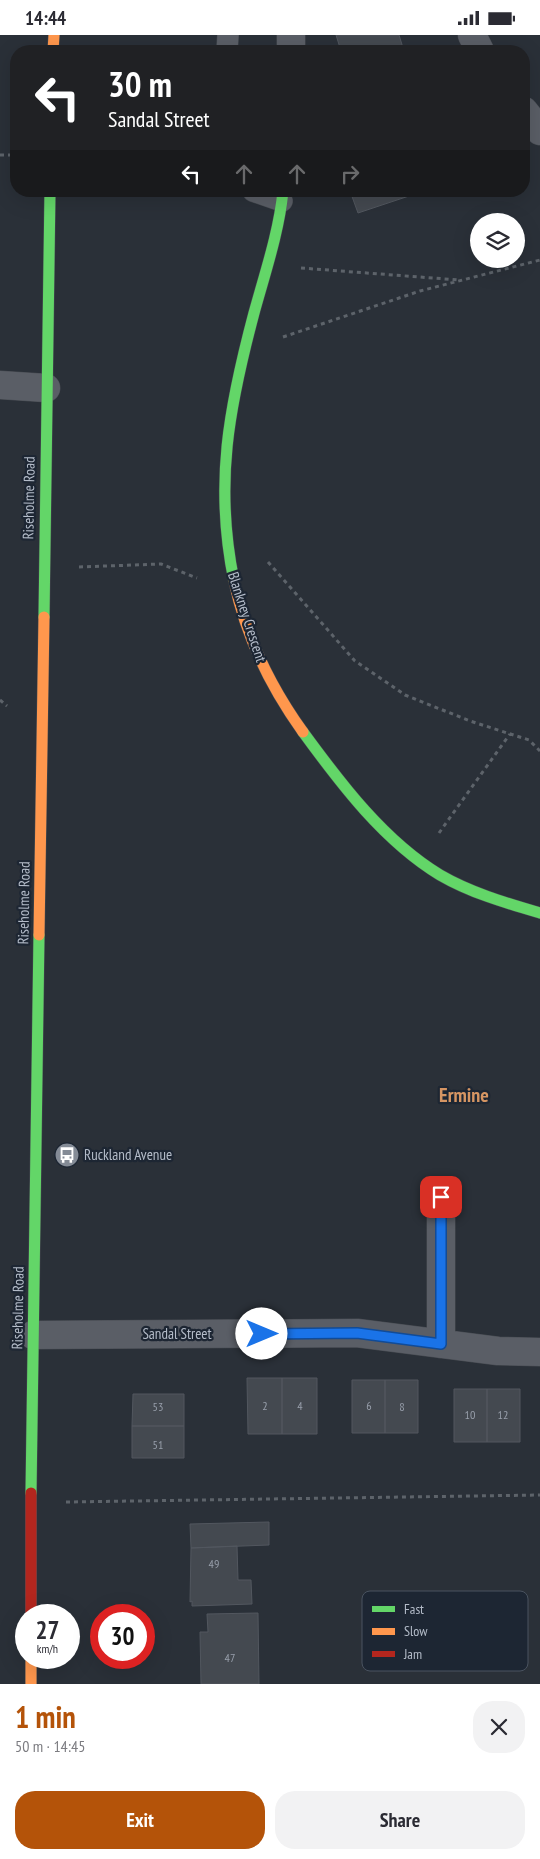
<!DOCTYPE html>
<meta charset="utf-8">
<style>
body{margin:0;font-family:"PT Sans Narrow",sans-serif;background:#f2f2f3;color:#2b2b33;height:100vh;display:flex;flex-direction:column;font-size:19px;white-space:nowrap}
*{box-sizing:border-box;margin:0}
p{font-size:16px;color:#7c7c81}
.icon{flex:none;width:28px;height:28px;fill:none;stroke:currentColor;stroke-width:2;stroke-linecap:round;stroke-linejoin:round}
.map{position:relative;height:1649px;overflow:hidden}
.sheet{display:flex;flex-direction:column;background:#fff;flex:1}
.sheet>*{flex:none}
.banner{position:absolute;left:10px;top:10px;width:520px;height:152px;border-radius:20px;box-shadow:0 5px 20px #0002;background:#202124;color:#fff;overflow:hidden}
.controls{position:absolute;left:470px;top:178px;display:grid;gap:10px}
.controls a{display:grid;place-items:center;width:55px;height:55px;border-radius:50%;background:#fff;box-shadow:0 5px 20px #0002;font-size:25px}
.speed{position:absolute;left:15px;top:1569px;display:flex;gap:10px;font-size:25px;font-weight:700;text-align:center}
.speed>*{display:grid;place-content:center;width:65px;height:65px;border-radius:50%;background:#fff;box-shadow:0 5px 20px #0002;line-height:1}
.speed small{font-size:12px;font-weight:400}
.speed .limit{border:8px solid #d22;background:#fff;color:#111}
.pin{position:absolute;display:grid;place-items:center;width:42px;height:42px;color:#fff;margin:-21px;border-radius:10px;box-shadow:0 2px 8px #0006}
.me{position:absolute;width:55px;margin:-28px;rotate:90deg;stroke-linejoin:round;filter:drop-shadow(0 0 4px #0008)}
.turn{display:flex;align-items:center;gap:18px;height:105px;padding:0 15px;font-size:22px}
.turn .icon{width:65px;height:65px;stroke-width:2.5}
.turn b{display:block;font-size:35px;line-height:42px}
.lanes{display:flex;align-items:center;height:48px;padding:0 15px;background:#0003;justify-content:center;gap:25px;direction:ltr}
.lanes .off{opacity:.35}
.round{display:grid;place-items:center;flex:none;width:52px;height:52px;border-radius:20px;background:#f2f2f3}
.head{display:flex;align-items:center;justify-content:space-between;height:85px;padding:0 15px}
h1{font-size:30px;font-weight:700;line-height:38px;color:#b45309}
.primary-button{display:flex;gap:10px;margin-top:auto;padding:10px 15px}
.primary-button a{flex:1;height:58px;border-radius:20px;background:#b45309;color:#fff;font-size:20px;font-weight:700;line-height:58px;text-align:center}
.primary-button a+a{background:#f2f2f3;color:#2b2b33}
.status{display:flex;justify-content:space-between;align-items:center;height:35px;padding:0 25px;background:#fff;direction:ltr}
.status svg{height:14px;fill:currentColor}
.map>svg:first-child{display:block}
.building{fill:#444950;stroke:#52575f}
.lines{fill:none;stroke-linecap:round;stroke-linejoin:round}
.lane-casing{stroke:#484c53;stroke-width:22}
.street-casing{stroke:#484c53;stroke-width:29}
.fast-casing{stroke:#484c53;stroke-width:12}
.slow-casing{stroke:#484c53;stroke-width:12}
.jam-casing{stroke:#484c53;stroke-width:12}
.path{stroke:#5d636a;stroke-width:3;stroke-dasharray:4 4;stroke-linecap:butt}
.lane{stroke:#5a5e66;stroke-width:21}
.street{stroke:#5a5e66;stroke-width:28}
.fast{stroke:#63d668;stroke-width:11}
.slow{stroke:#ff974d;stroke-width:11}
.jam{stroke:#b3261e;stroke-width:11}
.route-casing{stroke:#114b97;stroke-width:12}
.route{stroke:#1a73e8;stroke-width:9}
.labels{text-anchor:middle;stroke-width:4.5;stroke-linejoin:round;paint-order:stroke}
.number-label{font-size:12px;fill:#989fab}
.street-label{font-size:15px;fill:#b4bcc9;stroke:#1d2633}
.poi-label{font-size:15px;fill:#b4bcc9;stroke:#1d2633;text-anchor:start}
.district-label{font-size:20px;font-weight:bold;fill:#d59563;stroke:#1d2633}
.key{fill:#1d2633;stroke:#4a5360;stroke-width:1}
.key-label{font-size:14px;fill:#b4bcc9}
</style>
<div class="status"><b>14:44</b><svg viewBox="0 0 49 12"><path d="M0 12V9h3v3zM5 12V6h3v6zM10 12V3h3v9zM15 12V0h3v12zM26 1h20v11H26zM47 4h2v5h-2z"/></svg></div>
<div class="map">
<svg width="540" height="1649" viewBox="0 0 540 1649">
<rect width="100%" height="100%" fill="#2a3038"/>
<path class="building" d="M 336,0 L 399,0 L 404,16 L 341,16 Z
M 350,156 L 424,156 L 358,178 Z
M 247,1343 L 282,1343 L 282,1399 L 248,1399 Z
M 282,1343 L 317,1343 L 317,1399 L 282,1399 Z
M 352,1345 L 385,1345 L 385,1398 L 352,1398 Z
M 385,1345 L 418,1345 L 418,1398 L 385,1398 Z
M 454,1354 L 487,1354 L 487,1407 L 454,1407 Z
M 487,1354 L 520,1354 L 520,1407 L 487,1407 Z
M 133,1359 L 184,1359 L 184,1391 L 132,1391 Z
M 132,1391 L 184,1391 L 184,1423 L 132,1423 Z
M 269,1487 L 269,1510 L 191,1513 L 190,1489 Z
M 237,1511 L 238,1545 L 251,1545 L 252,1569 L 192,1571 L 192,1566 L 190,1567 L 191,1513 Z
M 258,1578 L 259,1649 L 201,1649 L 200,1597 L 208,1597 L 207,1579 Z"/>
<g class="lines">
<defs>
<path id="lane" d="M 227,16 L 228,0
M 253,156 L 282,166"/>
<path id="street" d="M 291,0 L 291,16
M 472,0 L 480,16
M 524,76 L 540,96
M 0,350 L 46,353
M 441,1161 L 441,1309
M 33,1300 L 357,1298 L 498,1316 L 540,1317"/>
<path id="fast" d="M 234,546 C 214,449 229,372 254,278 C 265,238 279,197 283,156
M 44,582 L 50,156
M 303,697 C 341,749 384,806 440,840 C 471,858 506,868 540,878
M 31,1458 L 39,900"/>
<path id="slow" d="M 53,16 L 54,0
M 234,546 C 246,602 270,651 303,697
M 39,900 L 44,582
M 31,1622 L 31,1649"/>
<path id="jam" d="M 31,1580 L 31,1458"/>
</defs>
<use href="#lane" class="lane-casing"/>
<use href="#street" class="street-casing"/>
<use href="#fast" class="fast-casing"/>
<use href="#slow" class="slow-casing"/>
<use href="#jam" class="jam-casing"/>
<path class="path" d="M 0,120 L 16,120
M 301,233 L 459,245
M 283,302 L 420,256 L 540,225
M 268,527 L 355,626 L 405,660 L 470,686 L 529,705 L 540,716
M 79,532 L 161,529 L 197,543
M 0,665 L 7,671
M 439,798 L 510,699
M 66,1467 L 540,1460"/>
<use href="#lane" class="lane"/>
<use href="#street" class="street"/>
<use href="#fast" class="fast"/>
<use href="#slow" class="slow"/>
<use href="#jam" class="jam"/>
</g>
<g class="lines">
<defs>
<path id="route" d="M 262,1299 L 357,1298 L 441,1309 L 441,1162"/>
</defs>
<use href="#route" class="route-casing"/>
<use href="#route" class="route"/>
</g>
<defs>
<symbol id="bus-disc" viewBox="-11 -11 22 22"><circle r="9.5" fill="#848b96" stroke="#1d2633"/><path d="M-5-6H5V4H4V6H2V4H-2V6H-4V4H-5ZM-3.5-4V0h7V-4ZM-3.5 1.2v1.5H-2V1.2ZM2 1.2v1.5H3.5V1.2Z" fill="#fff"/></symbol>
</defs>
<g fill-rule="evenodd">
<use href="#bus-disc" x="53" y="1106" width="28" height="28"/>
</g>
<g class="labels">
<g class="number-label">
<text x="265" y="1375">2</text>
<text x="300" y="1375">4</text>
<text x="369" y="1375">6</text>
<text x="158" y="1376">53</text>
<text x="402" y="1376">8</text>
<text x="470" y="1384">10</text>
<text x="503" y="1384">12</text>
<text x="158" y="1414">51</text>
<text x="214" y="1533">49</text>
<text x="230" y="1627">47</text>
</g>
<g class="street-label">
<text transform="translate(29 463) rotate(-89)" y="5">Riseholme Road</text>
<text transform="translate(247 582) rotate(72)" y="5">Blankney Crescent</text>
<text transform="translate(24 868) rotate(-89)" y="5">Riseholme Road</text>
<text transform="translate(18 1273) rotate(-89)" y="5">Riseholme Road</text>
<text x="177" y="1304">Sandal Street</text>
</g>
<g class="poi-label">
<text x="84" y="1125">Ruckland Avenue</text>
</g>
<g class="district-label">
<text x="464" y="1067">Ermine</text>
</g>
</g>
<rect x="362" y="1556" width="166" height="80" rx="8" class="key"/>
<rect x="372" y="1571" width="23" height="6" fill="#63d668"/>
<rect x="372" y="1593" width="23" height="7" fill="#ff974d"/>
<rect x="372" y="1616" width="23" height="6" fill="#b3261e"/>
<g class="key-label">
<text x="404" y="1579">Fast</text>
<text x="404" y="1601">Slow</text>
<text x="404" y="1624">Jam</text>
</g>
</svg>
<div class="controls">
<a><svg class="icon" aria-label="layers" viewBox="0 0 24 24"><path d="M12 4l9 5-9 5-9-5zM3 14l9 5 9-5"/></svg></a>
</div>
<div class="speed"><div>27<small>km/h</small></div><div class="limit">30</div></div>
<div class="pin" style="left:441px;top:1162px;background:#d93025"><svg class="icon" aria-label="arrive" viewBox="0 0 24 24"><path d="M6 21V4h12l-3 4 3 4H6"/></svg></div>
<svg class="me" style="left:262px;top:1299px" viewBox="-20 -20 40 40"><circle r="19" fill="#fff"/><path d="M0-13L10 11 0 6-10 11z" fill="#1a73e8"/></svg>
<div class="banner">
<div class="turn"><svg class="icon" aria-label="left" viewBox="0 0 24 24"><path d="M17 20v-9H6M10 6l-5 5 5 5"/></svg><div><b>30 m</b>Sandal Street</div></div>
<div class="lanes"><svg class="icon" aria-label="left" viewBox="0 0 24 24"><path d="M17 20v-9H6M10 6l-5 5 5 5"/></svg><svg class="icon off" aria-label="ahead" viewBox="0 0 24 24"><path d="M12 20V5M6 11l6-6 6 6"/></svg><svg class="icon off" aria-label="ahead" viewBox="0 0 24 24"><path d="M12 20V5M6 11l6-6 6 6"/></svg><svg class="icon off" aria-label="right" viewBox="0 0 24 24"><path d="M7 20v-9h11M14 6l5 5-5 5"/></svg></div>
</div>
</div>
<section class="sheet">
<div class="head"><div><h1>1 min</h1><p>50 m · 14:45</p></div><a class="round"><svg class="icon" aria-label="close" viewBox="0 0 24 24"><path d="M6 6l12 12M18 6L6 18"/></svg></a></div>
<div class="primary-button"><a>Exit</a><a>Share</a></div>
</section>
